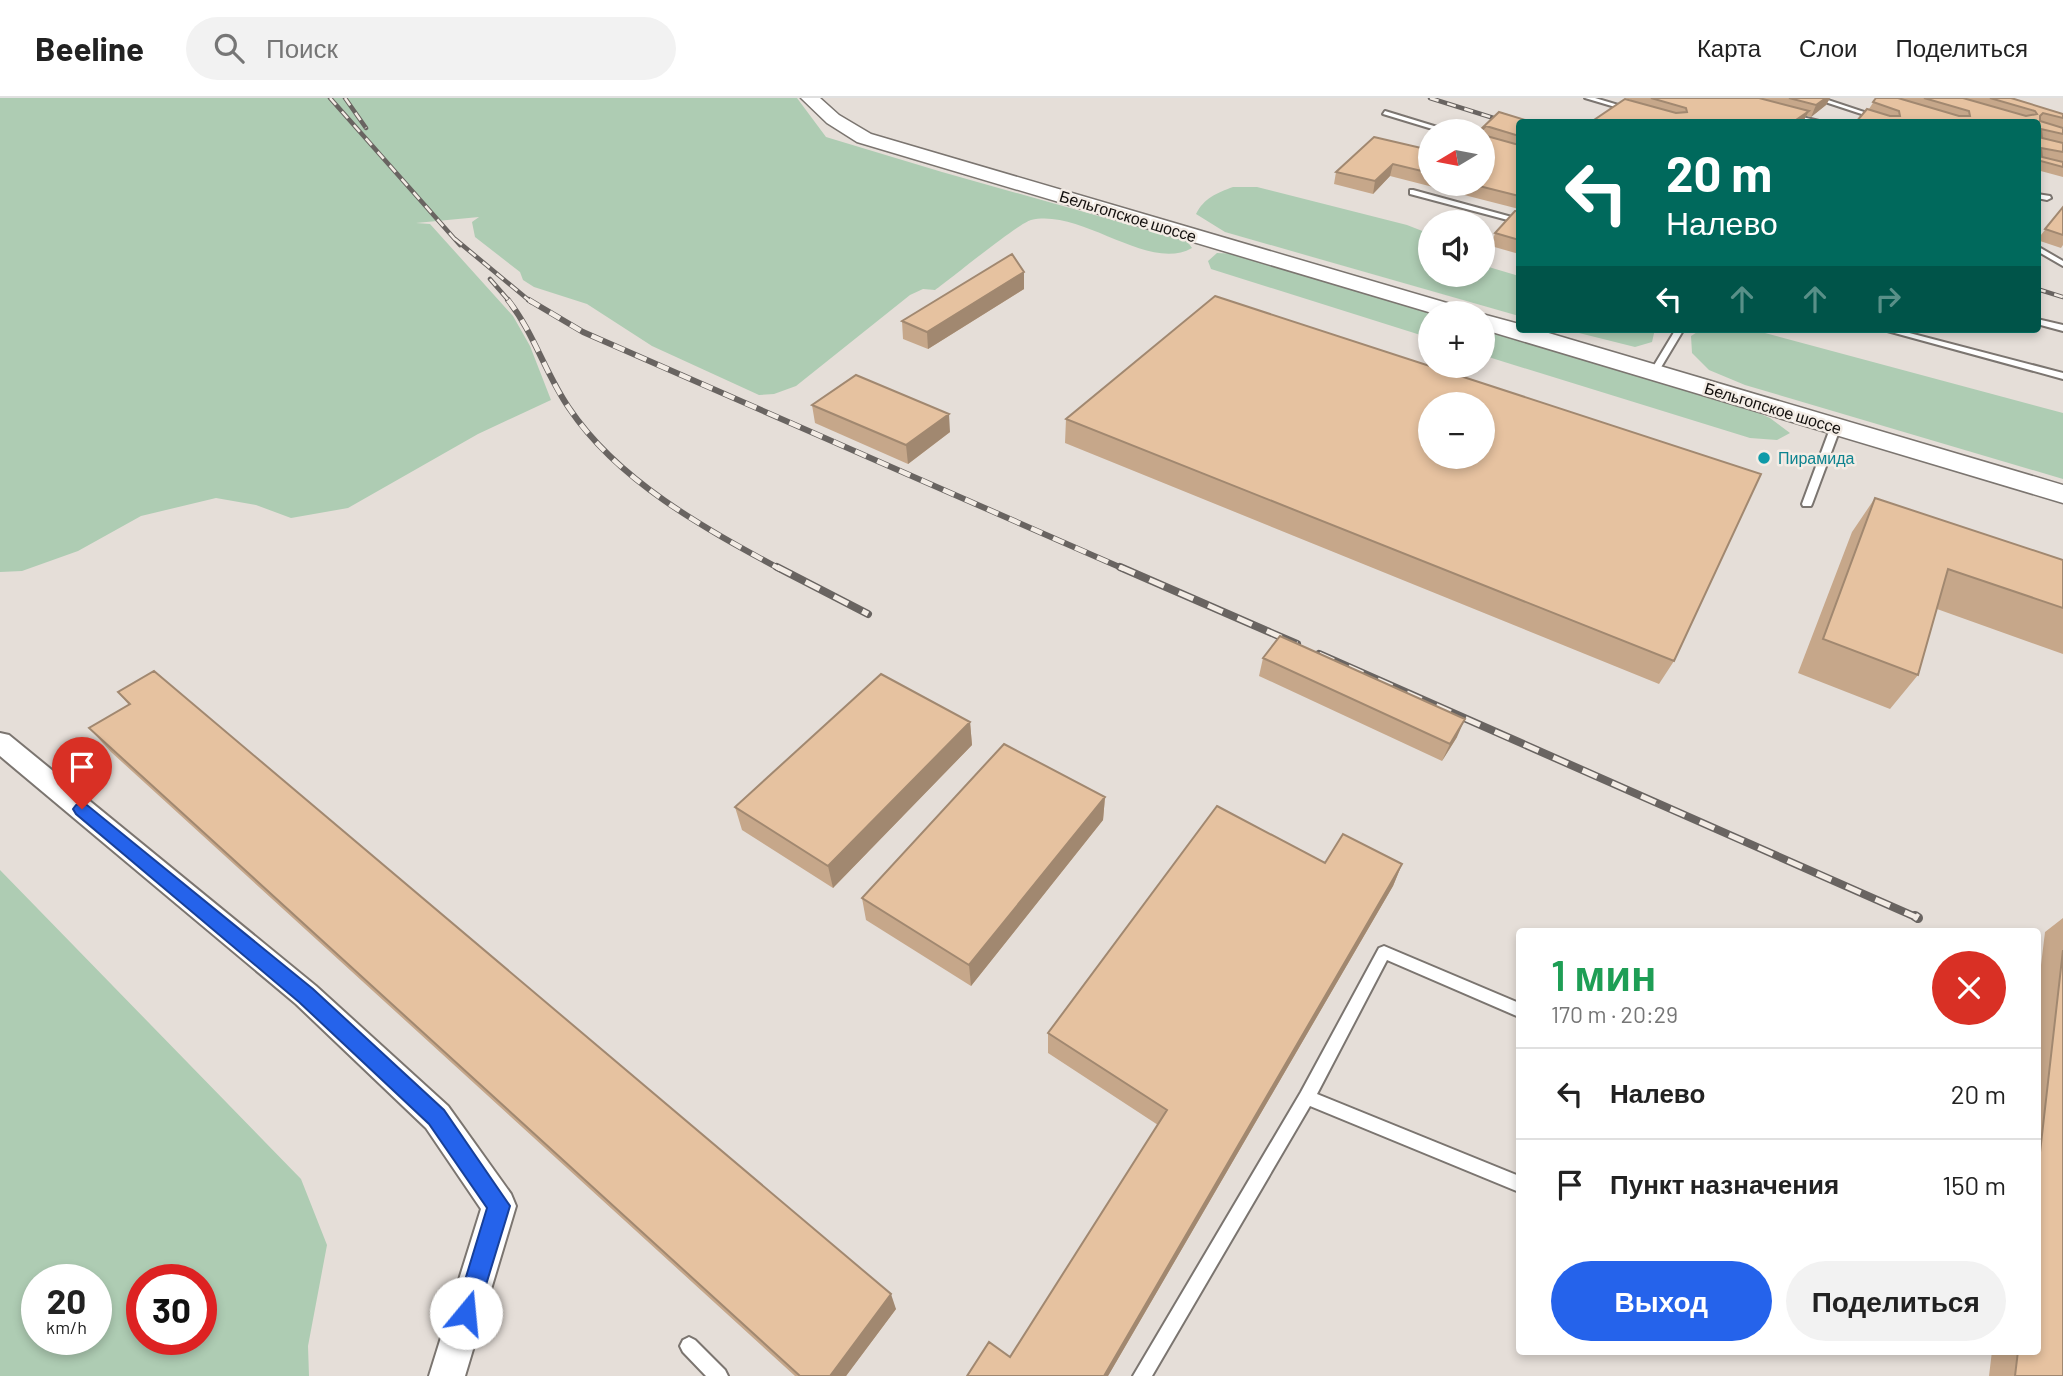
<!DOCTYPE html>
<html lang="ru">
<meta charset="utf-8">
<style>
body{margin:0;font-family:Barlow,sans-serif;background:#f2f2f2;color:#222;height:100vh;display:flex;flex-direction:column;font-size:26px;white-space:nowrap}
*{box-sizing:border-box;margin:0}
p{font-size:23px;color:#767676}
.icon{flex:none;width:38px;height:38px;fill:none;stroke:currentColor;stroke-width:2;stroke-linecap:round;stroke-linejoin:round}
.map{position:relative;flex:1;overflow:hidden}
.sheet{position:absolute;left:1516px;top:830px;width:525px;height:427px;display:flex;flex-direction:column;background:#fff;border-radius:7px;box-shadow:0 4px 10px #0003}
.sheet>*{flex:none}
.top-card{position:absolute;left:1516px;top:21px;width:525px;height:214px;border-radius:7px;box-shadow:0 4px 10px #0003;background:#00695c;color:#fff;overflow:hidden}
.needle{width:46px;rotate:260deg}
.fabs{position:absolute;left:1418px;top:21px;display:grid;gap:14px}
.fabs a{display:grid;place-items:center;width:77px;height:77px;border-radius:50%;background:#fff;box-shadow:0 4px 10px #0003;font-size:35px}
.speed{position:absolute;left:21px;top:1166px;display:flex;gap:14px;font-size:35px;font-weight:700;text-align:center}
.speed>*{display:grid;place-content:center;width:91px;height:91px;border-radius:50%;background:#fff;box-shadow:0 4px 10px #0003;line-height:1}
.speed small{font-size:18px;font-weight:400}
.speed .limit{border:10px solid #d22;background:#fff;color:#111}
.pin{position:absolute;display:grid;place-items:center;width:60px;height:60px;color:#fff;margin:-72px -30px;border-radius:50% 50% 50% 0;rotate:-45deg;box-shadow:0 0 7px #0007}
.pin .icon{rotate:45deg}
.me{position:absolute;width:77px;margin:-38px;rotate:17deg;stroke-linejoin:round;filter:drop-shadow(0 0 5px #0008)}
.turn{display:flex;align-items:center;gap:24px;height:147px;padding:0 35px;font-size:32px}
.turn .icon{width:91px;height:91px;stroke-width:2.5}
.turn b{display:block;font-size:49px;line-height:60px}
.lanes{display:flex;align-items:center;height:66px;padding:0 35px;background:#0003;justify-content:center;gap:35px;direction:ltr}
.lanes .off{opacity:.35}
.round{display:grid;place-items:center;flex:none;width:74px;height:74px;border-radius:37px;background:#f2f2f2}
.head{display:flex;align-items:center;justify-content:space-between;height:119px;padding:0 35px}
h1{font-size:42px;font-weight:600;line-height:52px;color:#1e9e55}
.primary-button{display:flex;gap:14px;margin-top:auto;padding:14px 35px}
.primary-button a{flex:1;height:80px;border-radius:42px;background:#2563eb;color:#fff;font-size:28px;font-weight:600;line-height:80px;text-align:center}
.primary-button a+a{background:#f2f2f2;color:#222}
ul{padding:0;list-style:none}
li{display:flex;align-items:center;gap:21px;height:91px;padding:0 35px;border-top:2px solid #e0e0e0}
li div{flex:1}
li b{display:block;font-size:26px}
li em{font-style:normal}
header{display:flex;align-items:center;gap:42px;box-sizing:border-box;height:98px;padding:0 35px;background:#fff;border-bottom:2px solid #e0e0e0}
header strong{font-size:33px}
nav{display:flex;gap:38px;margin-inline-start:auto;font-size:24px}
.search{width:490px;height:63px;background:#f2f2f2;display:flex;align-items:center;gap:18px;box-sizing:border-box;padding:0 24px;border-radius:38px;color:#767676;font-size:26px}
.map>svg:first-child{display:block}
.green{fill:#aeccb3;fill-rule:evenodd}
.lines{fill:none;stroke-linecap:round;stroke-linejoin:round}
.lane-casing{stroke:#7b7570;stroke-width:4}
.street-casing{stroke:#7b7570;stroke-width:4}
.secondary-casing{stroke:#7b7570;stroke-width:3}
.lane{fill:#fff;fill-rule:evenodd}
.street{fill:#fff;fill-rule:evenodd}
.secondary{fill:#fff;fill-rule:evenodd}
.rail-far3-casing{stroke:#696461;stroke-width:4.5}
.rail-far2-casing{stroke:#696461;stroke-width:6}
.rail-far1-casing{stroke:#696461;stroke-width:8}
.rail-casing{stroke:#696461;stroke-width:10}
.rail-far3{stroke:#f3ece5;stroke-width:2.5;stroke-dasharray:9;stroke-linecap:butt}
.rail-far2{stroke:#f3ece5;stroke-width:4.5;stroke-dasharray:12;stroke-linecap:butt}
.rail-far1{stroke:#f3ece5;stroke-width:5;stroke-dasharray:16;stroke-linecap:butt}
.rail{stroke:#f3ece5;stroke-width:7;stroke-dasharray:20;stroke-linecap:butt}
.wall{fill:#c6a78a}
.shaded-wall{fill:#a18870}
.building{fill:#e6c2a0;stroke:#a18870;stroke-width:2;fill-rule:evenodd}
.route{fill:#2563eb;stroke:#184099;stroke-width:2}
.culture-dot{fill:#0f9aa8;stroke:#f3ece5;stroke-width:2.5}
.labels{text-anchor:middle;stroke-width:5;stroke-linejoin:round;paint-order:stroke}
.far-street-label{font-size:16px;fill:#14110f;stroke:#f3ece5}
.far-culture-label{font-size:16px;fill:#0d838f;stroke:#f3ece5;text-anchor:start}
</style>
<header>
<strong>Beeline</strong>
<div class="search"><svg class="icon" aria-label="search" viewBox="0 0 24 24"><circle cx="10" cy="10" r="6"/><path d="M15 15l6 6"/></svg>Поиск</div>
<nav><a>Карта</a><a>Слои</a><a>Поделиться</a></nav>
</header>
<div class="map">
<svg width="2063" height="1278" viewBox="0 0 2063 1278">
<rect width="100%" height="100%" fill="#e5ded8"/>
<path class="green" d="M 0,0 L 797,0 L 826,39 L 942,74 L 1187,143 L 1192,150 C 1148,175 1082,110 1031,122 C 1017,126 952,180 935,192 L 923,191 L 910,197 L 796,288 L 774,296 L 759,297 L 652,248 L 587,206 L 534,189 L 523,182 L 520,174 L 475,139 L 472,124 L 479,119 L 416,125 L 430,126 L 513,218 L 530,248 L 551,302 L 478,336 L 348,410 L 291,420 L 256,407 L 216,400 L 141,418 L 78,453 L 22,473 L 0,474 Z
M 1233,89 L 1257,89 L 1407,127 L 1430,136 L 1430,177 L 1482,177 L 1482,167 L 1519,178 L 1519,218 L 1225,134 L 1196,116 C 1204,100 1217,95 1233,89 Z
M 1217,155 L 1241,156 L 1437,215 L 1430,215 L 1430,240 L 1211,171 L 1208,163 Z
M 1482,229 L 1740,307 L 1770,320 L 1790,335 L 1777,342 L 1750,340 L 1482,257 Z
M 1563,231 L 1655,231 L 1652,244 L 1635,249 Z
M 1702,231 L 1750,231 L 2063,315 L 2063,381 L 1745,287 L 1709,272 L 1692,255 L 1691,238 Z
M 0,772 L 301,1081 L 327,1147 L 308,1248 L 309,1278 L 0,1278 ZM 37,1181 L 96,1181 L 96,1241 L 37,1241 ZM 142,1181 L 201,1181 L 201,1241 L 142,1241 Z"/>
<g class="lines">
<defs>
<path id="lane" d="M 1585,0 L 1595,0 L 1635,12 L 1632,14 Z
M 1813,0 L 1822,0 L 1894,24 L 1886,24 Z
M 1385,13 L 1447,32 L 1448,33 L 1439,33 L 1383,16 Z
M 1790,16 L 1819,23 L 1820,24 L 1811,24 L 1788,19 L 1788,17 Z
M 1413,92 L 1519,121 L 1519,125 L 1410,96 L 1410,92 Z
M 2037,96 L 2050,98 L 2051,100 L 2047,102 L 2037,100 Z
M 2037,148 L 2063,163 L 2063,168 L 2037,153 Z
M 2037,221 L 2063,227 L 2063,233 L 2037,226 Z
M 1676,231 L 1684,231 L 1657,276 L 1651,276 L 1650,274 Z
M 1880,231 L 1894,231 L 2063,275 L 2063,281 Z
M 1836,325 L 1841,328 L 1812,406 L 1811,408 L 1803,408 L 1802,406 L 1831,328 Z
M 1384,848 L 1519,905 L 1519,919 L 1387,862 L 1317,996 L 1519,1078 L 1519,1094 L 1310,1008 L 1152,1278 L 1133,1278 L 1301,994 L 1379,850 Z
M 689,1239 L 695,1242 L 725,1272 L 728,1278 L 706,1278 L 683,1254 L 680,1248 L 683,1242 Z"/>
<path id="street" d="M 0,635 L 9,637 L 316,888 L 448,1008 L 511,1096 L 516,1108 L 465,1278 L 429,1278 L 481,1111 L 426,1030 L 296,906 L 0,658 Z"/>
<path id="secondary" d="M 801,0 L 820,0 L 839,17 L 871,36 L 1464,210 L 1468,215 L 1432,215 L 857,44 L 827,25 Z
M 1482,216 L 1519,226 L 1519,231 L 1535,231 L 2063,387 L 2063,405 L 1482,231 Z"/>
</defs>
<use href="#lane" class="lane-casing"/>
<use href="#street" class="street-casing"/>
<use href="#secondary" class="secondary-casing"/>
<use href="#lane" class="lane"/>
<use href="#street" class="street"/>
<use href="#secondary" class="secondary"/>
<defs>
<path id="rail-far3" d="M 330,0 L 460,147
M 345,0 L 366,30
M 1430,0 L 1519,28
M 455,141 L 531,204
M 490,181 L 510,204
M 2037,191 L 2063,199"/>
<path id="rail-far2" d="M 508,202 C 534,235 545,275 569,310 C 618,383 704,430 780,471
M 529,202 L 583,234 L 1124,471"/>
<path id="rail-far1" d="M 777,469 L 868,516
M 1120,469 L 1297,546
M 1319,556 L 1918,820"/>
<path id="rail" d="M 1915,818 L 1918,820"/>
</defs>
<use href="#rail-far3" class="rail-far3-casing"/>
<use href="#rail-far2" class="rail-far2-casing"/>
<use href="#rail-far1" class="rail-far1-casing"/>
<use href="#rail" class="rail-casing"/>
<use href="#rail-far3" class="rail-far3"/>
<use href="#rail-far2" class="rail-far2"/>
<use href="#rail-far1" class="rail-far1"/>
<use href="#rail" class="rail"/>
</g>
<path class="wall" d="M 1625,0 L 1830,0 L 1826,7 L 1811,19 L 1806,18 L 1803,24 L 1591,24 L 1631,2 Z
M 1876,0 L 2011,0 L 2063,16 L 2063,79 L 2037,72 L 2037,24 L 1856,24 L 1869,11 Z
M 1499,14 L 1519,24 L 1519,111 L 1390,78 L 1373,96 L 1334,86 L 1336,74 L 1430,52 L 1430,86 L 1482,86 L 1482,33 Z
M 2063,109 L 2063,147 L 2061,150 L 2037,142 Z
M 1519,113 L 1519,156 L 1491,148 L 1495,135 Z
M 1024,174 L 1024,191 L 928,251 L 903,241 L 902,223 Z
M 812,307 L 950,334 L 908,366 L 815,325 Z
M 1066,321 L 1674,563 L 1659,586 L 1065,345 Z
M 1875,400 L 2063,462 L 2063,556 L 1937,511 L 1918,577 L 1890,611 L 1798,575 L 1852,434 Z
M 1263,560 L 1457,639 L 1442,663 L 1259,578 Z
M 118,594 L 896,1211 L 846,1278 L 795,1278 L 111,654 L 89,630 L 129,607 Z
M 970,624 L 972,647 L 833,790 L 742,732 L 735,709 Z
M 1105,699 L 1103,722 L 971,888 L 866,822 L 862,800 Z
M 1325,765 L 1402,766 L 1393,788 L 1108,1278 L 967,1278 L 1010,1259 L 1158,1027 L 1048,955 L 1048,935 Z
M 2063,820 L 2063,1278 L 1989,1278 L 1992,1253 L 2037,1253 L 2037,900 L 2045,834 Z"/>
<path class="shaded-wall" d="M 1826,0 L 1830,0 L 1826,7 L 1811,19 L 1816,7 Z
M 1809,13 L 1803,24 L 1793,24 Z
M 1393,66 L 1390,78 L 1373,96 L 1375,83 Z
M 1024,174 L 1024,191 L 928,251 L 927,234 Z
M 949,316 L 950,334 L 908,366 L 906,347 Z
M 1465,621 L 1457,639 L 1442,663 L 1450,646 Z
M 970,624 L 972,647 L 833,790 L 828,768 Z
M 1105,699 L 1103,722 L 971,888 L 969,867 Z
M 1402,766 L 1393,788 L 1108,1278 L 1104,1278 Z
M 891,1196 L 896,1211 L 846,1278 L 830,1278 Z"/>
<path class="building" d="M 1651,0 L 1759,0 L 1809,13 L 1793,24 L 1591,24 L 1625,1 L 1676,15 L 1687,14 L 1686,10 Z
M 1789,0 L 1826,0 L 1816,7 Z
M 1876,0 L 1898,0 L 1959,18 L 1970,18 L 1969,13 L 1924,0 L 1963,0 L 2026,18 L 2037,16 L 2035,13 L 1990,0 L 2011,0 L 2063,16 L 2063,20 L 2043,15 L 2040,18 L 2040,23 L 2063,30 L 2063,36 L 2041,31 L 2042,40 L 2063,45 L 2063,54 L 2041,50 L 2042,59 L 2063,64 L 2063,69 L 2037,62 L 2037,24 L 1856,24 L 1867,11 L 1890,18 L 1900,18 L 1899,13 L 1873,4 Z
M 1499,14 L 1532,24 L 1519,24 L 1519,38 L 1486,28 L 1483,31 L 1483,37 L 1519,47 L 1519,98 L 1471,86 L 1482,86 L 1482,33 L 1479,33 Z
M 1374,39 L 1430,52 L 1430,75 L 1393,66 L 1375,83 L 1336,74 Z
M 2063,109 L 2063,137 L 2045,131 Z
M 1515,113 L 1519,113 L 1519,142 L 1495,135 Z
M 1012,156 L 1024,174 L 927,234 L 902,223 Z
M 1215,198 L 1761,376 L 1674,563 L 1066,321 ZM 1430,306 L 1482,306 L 1482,359 L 1430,359 Z
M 856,277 L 949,316 L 906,347 L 812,307 Z
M 1875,400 L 2063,462 L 2063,510 L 1948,471 L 1918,577 L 1823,541 Z
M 1280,538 L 1465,621 L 1450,646 L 1263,560 Z
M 154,573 L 891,1196 L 830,1278 L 800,1278 L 89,630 L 130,606 L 118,594 Z
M 881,576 L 970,624 L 828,768 L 735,709 Z
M 1004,646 L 1105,699 L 969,867 L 862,800 Z
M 1217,708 L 1325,765 L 1343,736 L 1402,766 L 1104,1278 L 967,1278 L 989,1244 L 1010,1259 L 1167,1012 L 1048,935 Z
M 2063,852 L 2063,1278 L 2015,1278 L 2018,1253 L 2037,1253 L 2037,1081 Z"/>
<path class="route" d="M 82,705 L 87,707 L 313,891 L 444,1012 L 510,1108 L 475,1223 L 466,1227 L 458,1223 L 455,1215 L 487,1110 L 429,1026 L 299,904 L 76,716 L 73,711 L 76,707 Z"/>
<circle class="culture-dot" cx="1764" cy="360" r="7"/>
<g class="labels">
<g class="far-street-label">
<text transform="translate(1128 118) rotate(17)" y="6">Бельгопское шоссе</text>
<text transform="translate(1773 310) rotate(17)" y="6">Бельгопское шоссе</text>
</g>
<g class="far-culture-label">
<text x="1778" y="366">Пирамида</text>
</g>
</g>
</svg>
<div class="fabs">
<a><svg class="needle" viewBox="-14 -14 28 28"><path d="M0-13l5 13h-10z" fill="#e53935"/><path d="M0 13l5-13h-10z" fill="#767676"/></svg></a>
<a><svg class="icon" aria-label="sound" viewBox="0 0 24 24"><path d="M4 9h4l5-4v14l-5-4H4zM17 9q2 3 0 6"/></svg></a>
<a>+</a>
<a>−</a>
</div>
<div class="speed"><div>20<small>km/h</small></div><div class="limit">30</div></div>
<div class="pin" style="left:82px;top:711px;background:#d93025"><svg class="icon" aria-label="arrive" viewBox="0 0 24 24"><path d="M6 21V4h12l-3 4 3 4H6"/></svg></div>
<svg class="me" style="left:466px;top:1215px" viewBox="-20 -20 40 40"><circle r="19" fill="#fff"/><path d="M0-13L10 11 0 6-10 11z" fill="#2563eb"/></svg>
<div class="top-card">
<div class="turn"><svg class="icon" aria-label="left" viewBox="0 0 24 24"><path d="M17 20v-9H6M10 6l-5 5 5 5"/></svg><div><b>20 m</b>Налево</div></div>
<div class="lanes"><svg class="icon" aria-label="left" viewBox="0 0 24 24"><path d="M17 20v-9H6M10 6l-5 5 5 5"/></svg><svg class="icon off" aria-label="ahead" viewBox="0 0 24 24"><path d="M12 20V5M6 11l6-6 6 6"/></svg><svg class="icon off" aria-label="ahead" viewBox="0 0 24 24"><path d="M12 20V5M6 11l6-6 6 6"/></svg><svg class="icon off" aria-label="right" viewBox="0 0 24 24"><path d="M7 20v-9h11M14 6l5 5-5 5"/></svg></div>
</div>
<section class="sheet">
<div class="head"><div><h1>1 мин</h1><p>170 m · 20:29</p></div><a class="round" style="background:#d93025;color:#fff"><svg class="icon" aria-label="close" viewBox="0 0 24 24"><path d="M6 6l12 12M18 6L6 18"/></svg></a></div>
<ul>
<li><svg class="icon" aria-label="left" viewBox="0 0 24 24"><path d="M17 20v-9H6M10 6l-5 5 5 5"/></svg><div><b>Налево</b></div><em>20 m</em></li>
<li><svg class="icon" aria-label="arrive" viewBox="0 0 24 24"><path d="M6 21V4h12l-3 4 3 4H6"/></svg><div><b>Пункт назначения</b></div><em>150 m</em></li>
</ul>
<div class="primary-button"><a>Выход</a><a>Поделиться</a></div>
</section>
</div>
